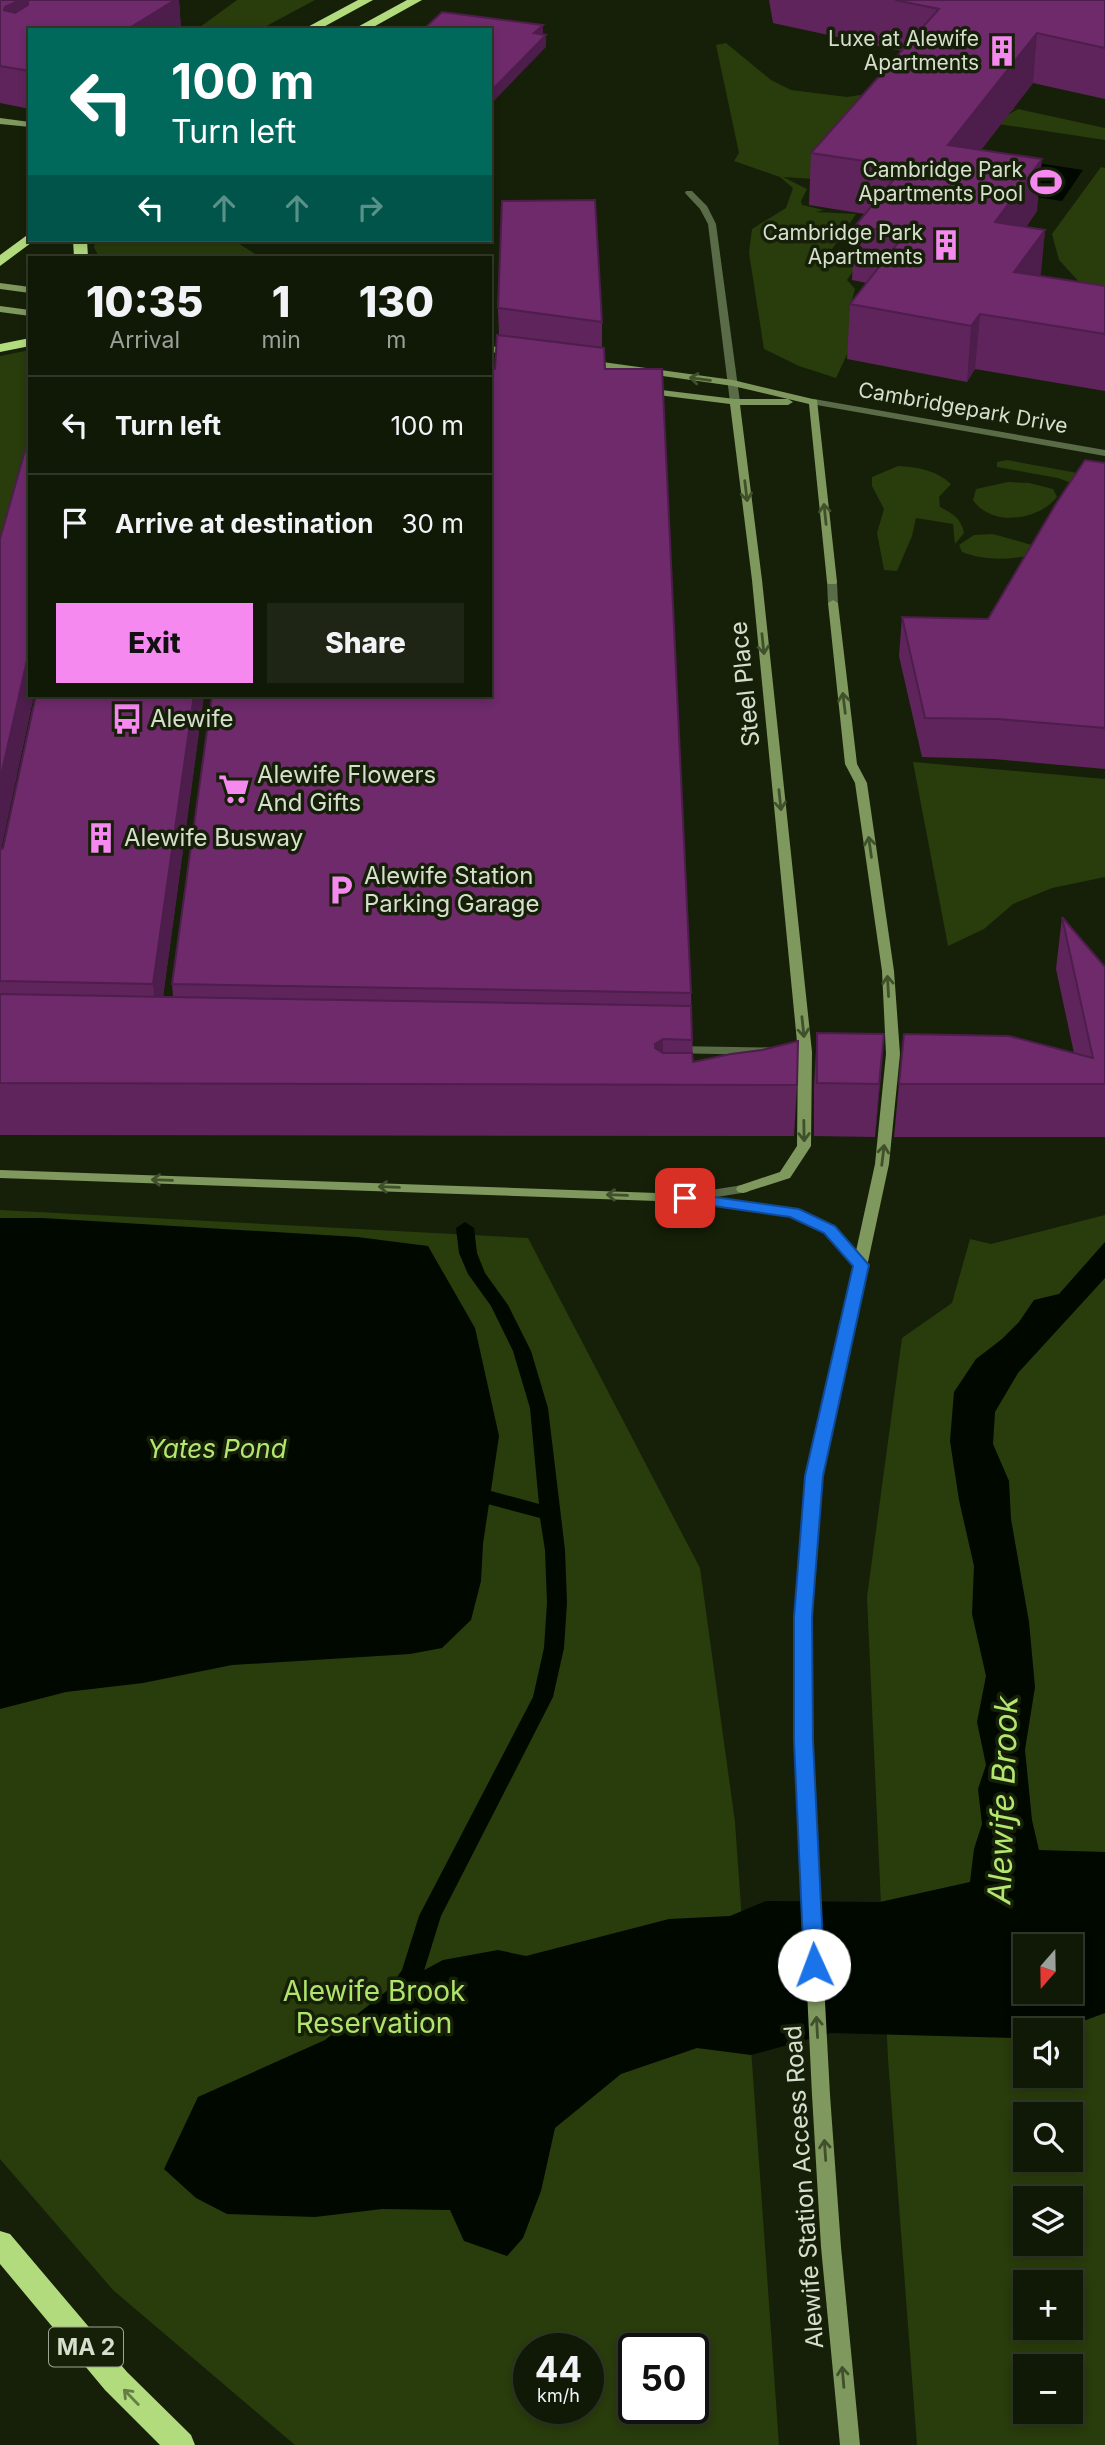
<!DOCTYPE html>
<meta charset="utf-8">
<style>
body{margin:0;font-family:Inter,sans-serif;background:#1e2514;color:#f1f3f6;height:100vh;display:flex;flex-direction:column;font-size:26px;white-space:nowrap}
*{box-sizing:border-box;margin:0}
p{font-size:23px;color:#9ca09b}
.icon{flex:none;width:38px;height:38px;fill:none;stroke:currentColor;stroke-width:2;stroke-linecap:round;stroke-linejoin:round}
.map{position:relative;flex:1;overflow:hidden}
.panel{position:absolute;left:28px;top:256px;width:464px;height:441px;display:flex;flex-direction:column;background:#101806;border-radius:0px;box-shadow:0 4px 10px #0003,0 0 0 2px #303728}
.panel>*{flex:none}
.guide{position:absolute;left:28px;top:28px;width:464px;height:214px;border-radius:0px;box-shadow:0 4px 10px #0003,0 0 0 2px #303728;background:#00695c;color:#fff;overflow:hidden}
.needle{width:46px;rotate:200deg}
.tools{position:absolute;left:1013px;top:1934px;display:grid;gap:14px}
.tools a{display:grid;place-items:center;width:70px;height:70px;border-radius:0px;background:#101806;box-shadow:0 4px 10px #0003,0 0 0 2px #303728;font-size:35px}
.speed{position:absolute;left:513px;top:2333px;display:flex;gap:14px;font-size:35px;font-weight:700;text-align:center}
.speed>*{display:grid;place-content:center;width:91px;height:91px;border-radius:50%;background:#101806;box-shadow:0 4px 10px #0003,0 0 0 2px #303728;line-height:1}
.speed small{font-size:18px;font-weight:400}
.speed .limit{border:4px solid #111;border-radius:10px;background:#fff;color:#111}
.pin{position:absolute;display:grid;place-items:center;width:60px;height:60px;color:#fff;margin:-30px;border-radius:14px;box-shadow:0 4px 10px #0006}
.me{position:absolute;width:77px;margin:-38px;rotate:358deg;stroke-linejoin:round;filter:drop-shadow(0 0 5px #0008)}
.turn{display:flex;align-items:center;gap:24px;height:147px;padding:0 28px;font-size:32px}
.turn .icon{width:91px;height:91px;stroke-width:2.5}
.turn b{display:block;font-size:49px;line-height:60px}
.lanes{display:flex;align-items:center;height:66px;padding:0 28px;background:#0003;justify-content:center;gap:35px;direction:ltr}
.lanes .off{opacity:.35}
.eta{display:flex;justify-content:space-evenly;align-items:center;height:119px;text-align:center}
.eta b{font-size:42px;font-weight:800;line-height:49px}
.button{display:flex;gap:14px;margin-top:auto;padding:14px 28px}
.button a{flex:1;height:80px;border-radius:0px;background:#f589ef;color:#111;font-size:28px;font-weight:800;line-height:80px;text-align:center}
.button a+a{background:#1e2514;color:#f1f3f6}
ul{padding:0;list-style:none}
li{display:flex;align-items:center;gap:21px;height:98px;padding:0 28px;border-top:2px solid #303728}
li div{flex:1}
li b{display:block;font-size:26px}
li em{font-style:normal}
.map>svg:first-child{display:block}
.green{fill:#293c0c;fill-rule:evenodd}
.water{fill:#000800;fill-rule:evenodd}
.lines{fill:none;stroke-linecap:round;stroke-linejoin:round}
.stream{fill:#000800;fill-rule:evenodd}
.lane{fill:#5a6b47;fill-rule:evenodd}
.street{fill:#5a6b47;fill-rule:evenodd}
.secondary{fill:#7e985e;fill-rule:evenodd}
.highway{fill:#b2db7e;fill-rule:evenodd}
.wall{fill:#5f245c}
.shaded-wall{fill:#4d1d4b}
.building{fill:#6e2a6b;stroke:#4d1d4b;stroke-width:2}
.oneway{stroke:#40502a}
.oneway2{stroke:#647e43}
.route{fill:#1a73e8;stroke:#114b97;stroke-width:2}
.labels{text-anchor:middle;stroke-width:7;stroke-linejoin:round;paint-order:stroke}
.far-poi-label{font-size:21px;fill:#d6dece;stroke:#162008;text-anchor:end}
.far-street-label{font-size:21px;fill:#d6dece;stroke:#162008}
.shield{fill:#162008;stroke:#9ca593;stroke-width:2}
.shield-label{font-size:23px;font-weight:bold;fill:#d6dece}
.street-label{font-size:24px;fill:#d6dece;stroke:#162008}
.poi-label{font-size:24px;fill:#d6dece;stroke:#162008;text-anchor:start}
.water-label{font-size:26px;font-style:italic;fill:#b4e76f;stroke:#162008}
.near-park-label{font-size:28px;fill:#b1e46c;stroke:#162008}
.near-water-label{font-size:32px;font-style:italic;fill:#b4e76f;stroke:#162008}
</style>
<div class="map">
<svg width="1105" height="2445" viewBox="0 0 1105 2445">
<rect width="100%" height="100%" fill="#162008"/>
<path class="green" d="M 237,0 L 315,0 L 259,30 L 196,30 Z
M 726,43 L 771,80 L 791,90 L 847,97 L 917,86 L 1015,108 L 1006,116 L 1018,109 L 1105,128 L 1105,140 L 919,112 L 815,179 L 783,177 L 807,189 L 801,201 L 802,205 L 824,210 L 816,212 L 856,214 L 830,252 L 862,258 L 847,280 L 855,289 L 851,304 L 850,348 L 836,378 L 799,366 L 764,349 L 749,253 L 752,229 L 786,208 L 793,188 L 780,177 L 734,161 L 739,153 L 716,45 Z
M 1101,167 L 1105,168 L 1105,289 L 1082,285 L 1059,260 L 1052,234 Z
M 96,240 L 233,240 L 260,257 L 99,257 L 94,247 Z
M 30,350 L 30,495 L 0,600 L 0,356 Z
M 1007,460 L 1083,474 L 1077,485 L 1058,478 L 997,467 L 997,462 Z
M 898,466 C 918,467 936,470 951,484 L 939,497 L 940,507 C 953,514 961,518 964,533 L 955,544 L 953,524 L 916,518 L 912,536 L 897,571 L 884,570 L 877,533 L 884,509 L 872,486 L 872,477 Z
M 1008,482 L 1029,483 L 1053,489 L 1057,497 C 1038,521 991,527 973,500 L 976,489 Z
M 993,534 L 1032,545 L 1027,556 C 1005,560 983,560 962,552 L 959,545 L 974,535 Z
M 913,762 L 1105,779 L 1105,877 L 1052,888 L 1013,904 L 984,929 L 948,946 Z
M 0,1210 L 528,1238 L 700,1568 L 735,1822 L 779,2445 L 295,2445 L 113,2290 L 0,2159 ZM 528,2348 L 588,2348 L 588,2408 L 528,2408 ZM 634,2348 L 693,2348 L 693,2408 L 634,2408 Z
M 1105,1215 L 1105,2445 L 917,2445 L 888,2059 L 867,1597 L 902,1338 L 952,1303 L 970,1239 L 991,1244 ZM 1026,1946 L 1071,1946 L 1071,1992 L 1026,1992 ZM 1026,2030 L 1071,2030 L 1071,2076 L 1026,2076 ZM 1026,2114 L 1071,2114 L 1071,2160 L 1026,2160 ZM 1026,2198 L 1071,2198 L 1071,2244 L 1026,2244 ZM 1026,2282 L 1071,2282 L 1071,2328 L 1026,2328 ZM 1026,2366 L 1071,2366 L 1071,2412 L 1026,2412 Z"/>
<path class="water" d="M 1031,162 L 1083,170 L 1062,201 L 1009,193 Z
M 0,1218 L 42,1218 L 357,1237 L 428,1246 L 475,1328 L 499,1436 L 483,1544 L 481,1581 L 471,1620 L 442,1648 L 410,1654 L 232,1665 L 143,1683 L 66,1692 L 0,1709 Z
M 1105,1242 L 1105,1278 L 1018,1373 L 995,1412 L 993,1444 L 1009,1481 L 1011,1519 L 1029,1622 L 1035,1687 L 1025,1750 L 1032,1820 L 1039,1850 L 1105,1852 L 1105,2013 L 1059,2030 L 1026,2030 L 1025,2037 L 1013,2038 L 831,2033 L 751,2055 L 697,2048 L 621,2074 L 555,2128 L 541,2191 L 523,2238 L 507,2256 L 464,2241 L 450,2210 L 382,2209 L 315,2217 L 227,2214 L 196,2198 L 164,2169 L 198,2097 L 325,2040 L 389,1989 L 443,1960 L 498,1950 L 526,1956 L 669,1919 L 730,1916 L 766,1901 L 880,1902 L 970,1882 L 974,1849 L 982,1824 L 978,1789 L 986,1765 L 977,1722 L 986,1676 L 972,1614 L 974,1566 L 959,1500 L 950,1441 L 954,1392 L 976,1359 L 1002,1339 L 1019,1322 L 1034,1300 L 1059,1294 ZM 1026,1946 L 1071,1946 L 1071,1992 L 1026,1992 Z"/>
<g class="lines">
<path class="stream" d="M 465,1222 L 474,1228 L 477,1253 L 485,1273 L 508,1305 L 531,1351 L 548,1408 L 565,1550 L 567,1603 L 564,1648 L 553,1697 L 441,1916 L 423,1974 L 406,1997 L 398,2000 L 390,1997 L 387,1991 L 402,1970 L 419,1916 L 533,1697 L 544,1648 L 547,1603 L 545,1550 L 540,1518 L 484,1503 L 481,1498 L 484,1493 L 491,1491 L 539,1504 L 530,1408 L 513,1351 L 491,1306 L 468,1274 L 459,1253 L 456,1228 Z"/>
<path class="lane" d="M 673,1046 L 805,1048 L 812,1052 L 805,1056 L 668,1053 L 666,1050 L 668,1047 Z"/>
<path class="street" d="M 686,191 L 692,191 L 707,206 L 716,224 L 740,402 L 735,405 L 730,402 L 708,224 L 700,209 L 685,193 Z
M 814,399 L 1105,450 L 1105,456 L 811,404 L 809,402 Z
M 832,579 L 837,582 L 838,603 L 833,606 L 828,603 L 827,582 Z
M 743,1185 L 748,1186 L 750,1189 L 748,1192 L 685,1202 L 678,1198 L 685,1194 Z"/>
<path class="secondary" d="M 0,118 L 30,122 L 30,127 L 0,124 Z
M 0,283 L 30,287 L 30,293 L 0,289 Z
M 0,306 L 30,310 L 30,316 L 0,312 Z
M 490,346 L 513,349 L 518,352 L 513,355 L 490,352 Z
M 588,360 L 733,380 L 817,400 L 837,582 L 836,584 L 828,584 L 827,582 L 809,404 L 733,386 L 585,365 L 583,363 Z
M 645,388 L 735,399 L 788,399 L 793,402 L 788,405 L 740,405 L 762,580 L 812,1052 L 811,1146 L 790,1178 L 743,1193 L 738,1192 L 736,1189 L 738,1186 L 780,1172 L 797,1146 L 798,1052 L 752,580 L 730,404 L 642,393 L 642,389 Z
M 833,600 L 838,603 L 857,764 L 867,783 L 894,971 L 900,1054 L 889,1164 L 822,1476 L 811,1617 L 811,1741 L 830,2095 L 841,2247 L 860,2445 L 840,2445 L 821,2247 L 812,2095 L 795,1741 L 795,1617 L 806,1476 L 853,1265 L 825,1233 L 790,1217 L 685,1202 L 0,1178 L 0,1170 L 685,1194 L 798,1210 L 835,1227 L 856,1251 L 875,1164 L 886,1054 L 882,971 L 855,783 L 845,764 L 828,603 Z"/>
<path class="highway" d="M 358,0 L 373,0 L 318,30 L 302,30 Z
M 407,0 L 422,0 L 368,30 L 352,30 Z
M 30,233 L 30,240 L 35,240 L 0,266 L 0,255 Z
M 73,240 L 87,240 L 88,257 L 74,257 Z
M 30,338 L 30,346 L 0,352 L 0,344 Z
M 0,2231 L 10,2234 L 127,2372 L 191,2435 L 195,2445 L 160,2445 L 105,2390 L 0,2264 Z"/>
</g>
<path class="wall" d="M 0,0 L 179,0 L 181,30 L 30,30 L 30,109 L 0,103 Z
M 769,0 L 1105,0 L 1105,99 L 1033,83 L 981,150 L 1037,211 L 1026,227 L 1045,230 L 1040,276 L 1105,334 L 1105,391 L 975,369 L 967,382 L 847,359 L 850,304 L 867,283 L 852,280 L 855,226 L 865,214 L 809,205 L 811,153 L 902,51 L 773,23 Z
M 498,308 L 602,322 L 602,347 L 691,993 L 693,1062 L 797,1085 L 794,1136 L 0,1135 L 0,539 L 34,695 L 1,849 L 204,695 L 163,997 L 173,997 L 172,984 L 495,369 L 499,335 Z
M 1105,463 L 1105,769 L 994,759 L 922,757 L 899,656 L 902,617 L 988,619 Z
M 1062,917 L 1105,967 L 1105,1137 L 894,1137 L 899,1084 L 1074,1053 L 1056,969 Z
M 817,1033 L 884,1034 L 875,1137 L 814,1136 L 814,1086 Z"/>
<path class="shaded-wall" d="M 20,0 L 29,0 L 32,30 L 4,10 L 5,7 Z
M 175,0 L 179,0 L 181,30 L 126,30 Z
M 543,25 L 543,37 L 534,33 Z
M 1037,33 L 1033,83 L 944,197 L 948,145 Z
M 546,35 L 546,47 L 490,105 L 490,92 Z
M 1042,159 L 1037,211 L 990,276 L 995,222 Z
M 1045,230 L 1040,284 L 1014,272 Z
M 980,314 L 975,369 L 967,382 L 971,326 Z
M 30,647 L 30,695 L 34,695 L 0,855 L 0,780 Z
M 194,695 L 204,695 L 158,1034 L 153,984 Z
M 884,1034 L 880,1087 L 875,1137 L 879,1084 Z
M 663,1039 L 662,1085 L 654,1085 L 655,1044 Z"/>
<path class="building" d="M 0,0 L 20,0 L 5,7 L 4,10 L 15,13 L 28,5 L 28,0 L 175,0 L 126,30 L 30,30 L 30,71 L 0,66 Z
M 895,0 L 1105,0 L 1105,48 L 1037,33 L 948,145 L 1042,159 L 995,222 L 1045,230 L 1014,272 L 1105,286 L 1105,334 L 980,314 L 971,326 L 850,304 L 905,234 L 855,226 L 904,167 L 811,153 L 939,9 Z
M 442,12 L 543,25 L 534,33 L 546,35 L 490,92 L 490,30 L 409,30 L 411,28 L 423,30 Z
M 595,200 L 602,322 L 498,308 L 502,201 Z
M 497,335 L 604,348 L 605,369 L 662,369 L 691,993 L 172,984 L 212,695 L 490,695 L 490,369 L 495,369 Z
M 30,433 L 30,647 L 0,780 L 0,539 Z
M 1085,460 L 1105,463 L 1105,728 L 998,719 L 925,718 L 902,617 L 988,619 L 1057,502 Z
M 36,695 L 194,695 L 153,984 L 0,981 L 0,850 L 3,848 Z
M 1062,917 L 1105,967 L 1105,1084 L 899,1084 L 904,1034 L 1009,1036 L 1093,1058 Z
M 0,994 L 691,1006 L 692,1040 L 663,1039 L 655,1044 L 655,1048 L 663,1053 L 692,1053 L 693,1062 L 731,1054 L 762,1050 L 798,1041 L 797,1085 L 0,1083 Z
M 817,1033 L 884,1034 L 879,1084 L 817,1083 Z"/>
<defs><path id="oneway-shaft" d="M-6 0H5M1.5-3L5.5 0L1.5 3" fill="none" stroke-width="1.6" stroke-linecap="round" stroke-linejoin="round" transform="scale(1.75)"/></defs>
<g class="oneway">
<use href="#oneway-shaft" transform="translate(700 379) rotate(-173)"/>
<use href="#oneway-shaft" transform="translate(746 491) rotate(83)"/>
<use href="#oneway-shaft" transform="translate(825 514) rotate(-96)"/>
<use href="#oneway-shaft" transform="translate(763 644) rotate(84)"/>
<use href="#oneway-shaft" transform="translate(844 703) rotate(-97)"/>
<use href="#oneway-shaft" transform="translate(780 800) rotate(84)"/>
<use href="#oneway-shaft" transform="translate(870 847) rotate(-98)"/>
<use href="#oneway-shaft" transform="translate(888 986) rotate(-93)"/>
<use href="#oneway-shaft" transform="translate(803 1027) rotate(84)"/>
<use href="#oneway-shaft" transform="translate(804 1131) rotate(89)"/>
<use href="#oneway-shaft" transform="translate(883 1155) rotate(-83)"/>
<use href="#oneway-shaft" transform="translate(162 1180) rotate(-178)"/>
<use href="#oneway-shaft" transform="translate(389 1187) rotate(-178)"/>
<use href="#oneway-shaft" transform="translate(617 1195) rotate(-178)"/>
<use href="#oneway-shaft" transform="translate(817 2027) rotate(-93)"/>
<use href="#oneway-shaft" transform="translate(825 2150) rotate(-94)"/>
<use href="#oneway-shaft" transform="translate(843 2377) rotate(-95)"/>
</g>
<use class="oneway2" href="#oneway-shaft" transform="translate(131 2397) rotate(-134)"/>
<path class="route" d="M 685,1193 L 799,1209 L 835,1226 L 869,1265 L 823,1476 L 812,1617 L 813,1741 L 824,1965 L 821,1971 L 814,1973 L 807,1971 L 804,1965 L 794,1741 L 794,1617 L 805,1476 L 853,1266 L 824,1233 L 790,1217 L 679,1201 L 677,1198 Z"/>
<defs>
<symbol id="building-bare" viewBox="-9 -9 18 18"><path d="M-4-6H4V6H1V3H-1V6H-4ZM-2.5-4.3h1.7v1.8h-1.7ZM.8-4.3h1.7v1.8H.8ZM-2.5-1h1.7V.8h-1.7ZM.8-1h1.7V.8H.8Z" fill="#f589ef" stroke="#162008" stroke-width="2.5" paint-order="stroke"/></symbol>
<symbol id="stadium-bare" viewBox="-9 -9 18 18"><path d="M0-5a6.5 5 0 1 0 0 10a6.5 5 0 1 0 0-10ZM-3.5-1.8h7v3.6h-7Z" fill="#f589ef" stroke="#162008" stroke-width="2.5" paint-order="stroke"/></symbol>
<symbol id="bus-bare" viewBox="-9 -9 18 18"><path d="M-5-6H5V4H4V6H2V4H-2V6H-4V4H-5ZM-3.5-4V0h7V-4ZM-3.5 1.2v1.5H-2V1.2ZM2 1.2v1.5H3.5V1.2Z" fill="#f589ef" stroke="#162008" stroke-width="2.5" paint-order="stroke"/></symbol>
<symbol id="supermarket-bare" viewBox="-9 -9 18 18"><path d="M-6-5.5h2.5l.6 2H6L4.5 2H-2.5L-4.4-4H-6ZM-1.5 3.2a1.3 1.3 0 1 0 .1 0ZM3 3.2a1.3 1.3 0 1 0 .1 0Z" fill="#f589ef" stroke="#162008" stroke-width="2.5" paint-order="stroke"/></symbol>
<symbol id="parking-bare" viewBox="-9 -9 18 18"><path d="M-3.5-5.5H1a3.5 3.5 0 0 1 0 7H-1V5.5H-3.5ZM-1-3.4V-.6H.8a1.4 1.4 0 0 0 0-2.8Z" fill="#f589ef" stroke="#162008" stroke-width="2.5" paint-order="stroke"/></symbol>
</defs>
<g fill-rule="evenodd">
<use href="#building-bare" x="980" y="29" width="44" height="44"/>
<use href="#stadium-bare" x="1024" y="160" width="44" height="44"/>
<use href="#building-bare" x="924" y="223" width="44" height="44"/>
<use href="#bus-bare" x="105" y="697" width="44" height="44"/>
<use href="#supermarket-bare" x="212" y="767" width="44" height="44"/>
<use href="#building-bare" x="79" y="816" width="44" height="44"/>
<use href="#parking-bare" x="319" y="868" width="44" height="44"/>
</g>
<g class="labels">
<g class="far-poi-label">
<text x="979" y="46">Luxe at Alewife<tspan x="979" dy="24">Apartments</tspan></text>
<text x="1023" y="177">Cambridge Park<tspan x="1023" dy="24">Apartments Pool</tspan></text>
<text x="923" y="240">Cambridge Park<tspan x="923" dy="24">Apartments</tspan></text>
</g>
<g class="far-street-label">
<text transform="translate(963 408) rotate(10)" y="7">Cambridgepark Drive</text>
</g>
<rect class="shield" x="49" y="2327.5" width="74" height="39" rx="5"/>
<g class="shield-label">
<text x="86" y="2355">MA 2</text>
</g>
<g class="street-label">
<text transform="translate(745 684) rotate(-96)" y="8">Steel Place</text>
<text transform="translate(804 2187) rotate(-94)" y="8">Alewife Station Access Road</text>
</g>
<g class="poi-label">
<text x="150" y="727">Alewife</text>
<text x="257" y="783">Alewife Flowers<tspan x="257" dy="28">And Gifts</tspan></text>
<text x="124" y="846">Alewife Busway</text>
<text x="364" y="884">Alewife Station<tspan x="364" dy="28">Parking Garage</tspan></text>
</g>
<g class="water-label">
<text x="217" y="1458">Yates Pond</text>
</g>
<g class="near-park-label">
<text x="374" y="2001">Alewife Brook<tspan x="374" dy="32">Reservation</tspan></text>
</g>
<g class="near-water-label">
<text transform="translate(1003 1800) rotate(-88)" y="11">Alewife Brook</text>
</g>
</g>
</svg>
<div class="tools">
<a><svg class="needle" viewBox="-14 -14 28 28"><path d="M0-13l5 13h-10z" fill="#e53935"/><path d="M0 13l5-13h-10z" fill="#9ca09b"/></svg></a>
<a><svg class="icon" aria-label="sound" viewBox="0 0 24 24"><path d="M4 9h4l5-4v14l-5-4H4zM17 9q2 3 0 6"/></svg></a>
<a><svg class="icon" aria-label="search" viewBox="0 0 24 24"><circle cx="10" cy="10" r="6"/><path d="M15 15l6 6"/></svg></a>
<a><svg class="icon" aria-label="layers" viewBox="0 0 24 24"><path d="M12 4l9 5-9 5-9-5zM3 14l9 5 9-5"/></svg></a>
<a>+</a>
<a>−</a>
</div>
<div class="speed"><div>44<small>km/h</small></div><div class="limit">50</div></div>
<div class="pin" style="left:685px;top:1198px;background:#d93025"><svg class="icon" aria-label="arrive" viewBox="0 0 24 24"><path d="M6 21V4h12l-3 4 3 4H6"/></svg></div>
<svg class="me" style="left:814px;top:1965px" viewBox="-20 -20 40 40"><circle r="19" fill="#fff"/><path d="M0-13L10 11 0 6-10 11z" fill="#1a73e8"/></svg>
<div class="guide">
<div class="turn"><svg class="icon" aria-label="left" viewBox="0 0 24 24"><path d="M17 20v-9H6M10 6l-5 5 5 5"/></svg><div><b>100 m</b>Turn left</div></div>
<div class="lanes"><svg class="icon" aria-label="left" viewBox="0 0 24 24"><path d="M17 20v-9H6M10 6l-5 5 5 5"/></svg><svg class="icon off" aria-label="ahead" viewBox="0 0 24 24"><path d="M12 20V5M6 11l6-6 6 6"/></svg><svg class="icon off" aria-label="ahead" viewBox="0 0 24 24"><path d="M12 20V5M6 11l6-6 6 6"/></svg><svg class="icon off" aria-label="right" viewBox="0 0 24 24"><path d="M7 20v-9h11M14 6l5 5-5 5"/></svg></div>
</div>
<section class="panel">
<div class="eta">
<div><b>10:35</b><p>Arrival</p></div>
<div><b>1</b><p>min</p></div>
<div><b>130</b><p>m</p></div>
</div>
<ul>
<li><svg class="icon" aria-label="left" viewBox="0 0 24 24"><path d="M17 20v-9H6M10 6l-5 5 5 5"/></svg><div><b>Turn left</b></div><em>100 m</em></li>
<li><svg class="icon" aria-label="arrive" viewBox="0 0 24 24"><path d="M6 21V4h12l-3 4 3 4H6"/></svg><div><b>Arrive at destination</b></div><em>30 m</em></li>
</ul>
<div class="button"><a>Exit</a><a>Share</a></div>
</section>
</div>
